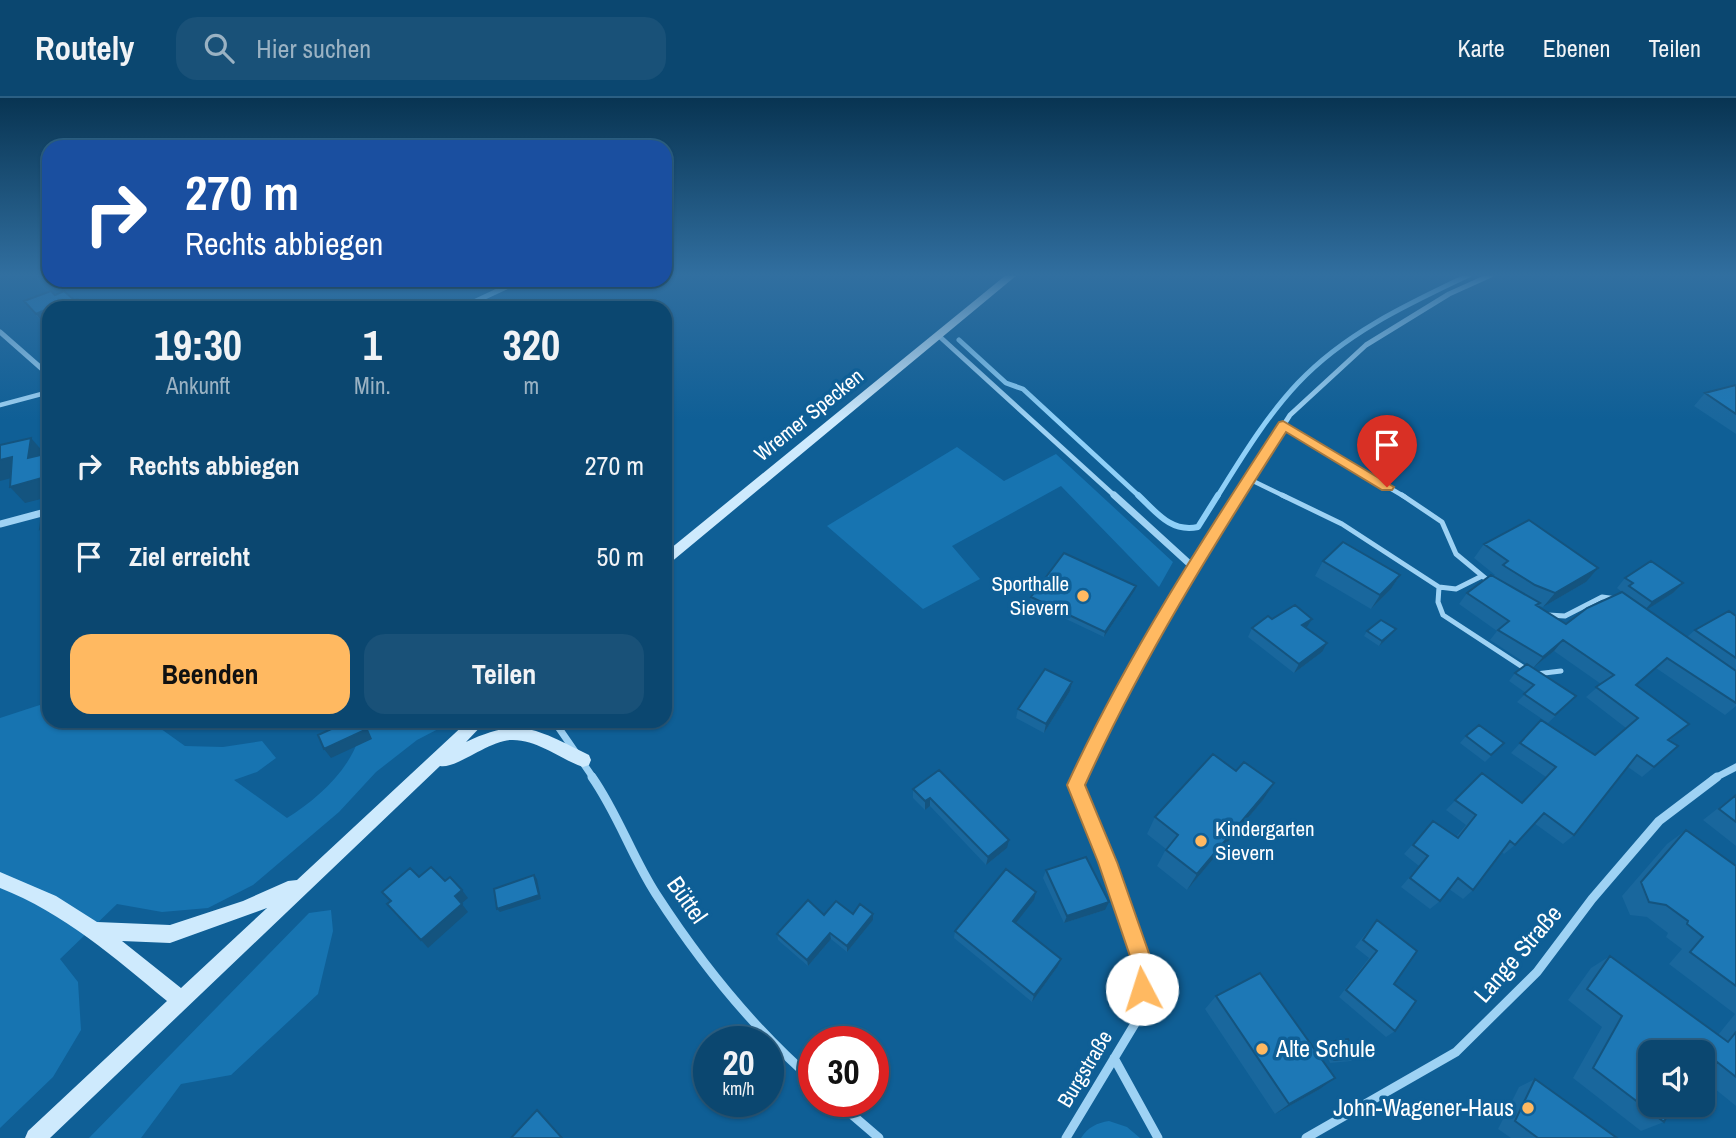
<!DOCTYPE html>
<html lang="de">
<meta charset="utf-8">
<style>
body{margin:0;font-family:"Archivo Narrow",sans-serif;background:#195178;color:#f1f3f6;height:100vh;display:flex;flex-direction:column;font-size:26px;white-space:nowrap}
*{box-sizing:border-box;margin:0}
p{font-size:23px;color:#9ab2c3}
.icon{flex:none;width:38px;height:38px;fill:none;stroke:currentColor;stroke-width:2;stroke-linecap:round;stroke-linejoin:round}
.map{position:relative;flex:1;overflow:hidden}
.drawer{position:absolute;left:42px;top:203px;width:630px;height:427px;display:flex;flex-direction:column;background:#0b4770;border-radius:21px;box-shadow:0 2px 5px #0004,0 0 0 2px #2b5f83}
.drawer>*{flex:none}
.top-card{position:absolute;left:42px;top:42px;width:630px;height:147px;border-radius:21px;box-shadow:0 2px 5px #0004,0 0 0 2px #2b5f83;background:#1a4fa0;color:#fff;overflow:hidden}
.controls{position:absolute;left:1638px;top:942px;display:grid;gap:14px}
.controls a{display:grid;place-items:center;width:77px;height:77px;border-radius:14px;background:#0b4770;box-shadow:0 2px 5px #0004,0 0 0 2px #2b5f83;font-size:35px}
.speed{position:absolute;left:693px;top:928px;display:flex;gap:14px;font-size:35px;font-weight:700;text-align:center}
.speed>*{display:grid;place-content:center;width:91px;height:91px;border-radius:50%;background:#0b4770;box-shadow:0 2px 5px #0004,0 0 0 2px #2b5f83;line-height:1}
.speed small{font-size:18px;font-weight:400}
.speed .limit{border:10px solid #d22;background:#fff;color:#111}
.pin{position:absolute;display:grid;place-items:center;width:60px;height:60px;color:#fff;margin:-72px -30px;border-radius:50% 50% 50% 0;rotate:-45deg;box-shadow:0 0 7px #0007}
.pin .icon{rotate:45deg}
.me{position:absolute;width:77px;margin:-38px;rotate:355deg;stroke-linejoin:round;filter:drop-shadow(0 0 5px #0008)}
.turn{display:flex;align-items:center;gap:24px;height:147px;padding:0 28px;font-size:32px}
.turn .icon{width:91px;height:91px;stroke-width:2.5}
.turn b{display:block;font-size:49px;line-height:60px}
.eta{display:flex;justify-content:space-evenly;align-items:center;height:119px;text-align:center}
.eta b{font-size:42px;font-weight:700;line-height:49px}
.action{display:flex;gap:14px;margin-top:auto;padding:14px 28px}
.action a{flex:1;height:80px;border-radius:21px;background:#ffb961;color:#111;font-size:28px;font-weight:700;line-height:80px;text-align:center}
.action a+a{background:#195178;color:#f1f3f6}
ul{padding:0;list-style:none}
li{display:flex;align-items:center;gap:21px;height:91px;padding:0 28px}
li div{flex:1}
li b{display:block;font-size:26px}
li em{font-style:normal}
header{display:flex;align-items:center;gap:42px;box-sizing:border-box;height:98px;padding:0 35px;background:#0b4770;border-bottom:2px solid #2b5f83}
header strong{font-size:33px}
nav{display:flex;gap:38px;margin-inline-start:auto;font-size:24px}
.search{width:490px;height:63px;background:#195178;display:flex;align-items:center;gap:18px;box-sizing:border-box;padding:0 24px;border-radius:21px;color:#9ab2c3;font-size:26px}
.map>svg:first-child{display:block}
.green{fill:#1774b1}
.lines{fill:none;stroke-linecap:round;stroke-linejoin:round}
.stream-far1{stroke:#8fd0f8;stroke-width:5}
.stream{stroke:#8fd0f8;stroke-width:6}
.lane-far1{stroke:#9ed2f4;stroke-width:4.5}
.lane{stroke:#9ed2f4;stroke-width:5}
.street-far2{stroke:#9ed2f4;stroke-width:5}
.street-far1{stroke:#9ed2f4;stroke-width:7}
.street{stroke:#9ed2f4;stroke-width:9}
.secondary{fill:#ceeafd;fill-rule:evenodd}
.wall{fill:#19679d}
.shaded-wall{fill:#14547f}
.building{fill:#1d78b6;stroke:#14547f;stroke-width:2}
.route{fill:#ffb961;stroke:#a6783f;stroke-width:2}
.poi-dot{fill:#ffb961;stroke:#0f5f96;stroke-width:2.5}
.labels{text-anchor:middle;stroke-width:7;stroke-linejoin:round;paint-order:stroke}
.street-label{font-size:21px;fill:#fff;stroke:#0f5f96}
.poi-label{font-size:21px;fill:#fff;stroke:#0f5f96;text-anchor:end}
.near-street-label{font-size:24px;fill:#fff;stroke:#0f5f96}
.near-poi-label{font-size:24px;fill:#fff;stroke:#0f5f96;text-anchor:start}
</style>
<header>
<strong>Routely</strong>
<div class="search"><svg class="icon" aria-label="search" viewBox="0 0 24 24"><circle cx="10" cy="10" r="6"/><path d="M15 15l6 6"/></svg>Hier suchen</div>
<nav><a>Karte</a><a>Ebenen</a><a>Teilen</a></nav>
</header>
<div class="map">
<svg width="1736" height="1040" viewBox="0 0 1736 1040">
<rect width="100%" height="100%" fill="#0f5f96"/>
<path class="green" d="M 957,349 L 1004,383 L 1056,356 L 1173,464 L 1159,489 L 1061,388 L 952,448 L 980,481 L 923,511 L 827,428 Z
M 49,604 L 49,623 L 158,623 L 157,628 L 185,648 L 223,649 L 262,643 L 276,660 L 257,674 L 234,682 L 287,720 C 313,704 342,679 355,650 C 358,643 356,631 356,623 L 445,623 L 444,628 L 417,642 L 376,674 L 339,714 L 253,787 L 208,810 L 162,814 L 117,806 L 60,861 L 78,884 L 81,932 L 53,979 L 0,1030 L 0,620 Z
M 331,812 L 333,833 L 318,896 L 231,977 L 181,986 L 141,1040 L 89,1040 L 309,815 Z
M 1109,1023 L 1127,1029 L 1140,1040 L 1081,1040 C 1088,1029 1097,1025 1109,1023 Z"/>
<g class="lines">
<path class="stream-far1" d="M 461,210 L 521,182
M 959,242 L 1006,285 L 1023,291 L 1140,399
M 1217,399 C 1242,359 1266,319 1298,285 C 1345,235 1408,206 1469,177"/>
<path class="stream" d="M 1138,397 C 1156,414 1171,435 1198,429 L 1218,397"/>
<path class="lane-far1" d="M 0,307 L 49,294
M 1283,327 L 1405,399
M 1249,381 L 1286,399"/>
<path class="lane" d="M 1282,397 L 1342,426 L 1439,489 L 1456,491 L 1482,478
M 1402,397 L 1442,424 L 1456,456 L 1491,485
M 1439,489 L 1438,504 L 1443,517 L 1527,572
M 1548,517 L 1565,518 L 1602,499 L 1617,501
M 1536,576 L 1561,573"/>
<path class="street-far2" d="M 0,234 L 49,277
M 939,238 L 1116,399
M 1238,399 L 1290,317 L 1366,247 L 1449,196 L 1491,177"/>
<path class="street-far1" d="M 1114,397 L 1193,469
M 0,426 L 49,413
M 554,623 L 594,681
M 1078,681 C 1123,582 1181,488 1239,397
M 1713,681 L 1736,669"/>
<path class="street" d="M 592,679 C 618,716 632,759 656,796 C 700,864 753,930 814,983
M 1114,960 L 1158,1040
M 836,1003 L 879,1040
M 1066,1040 L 1142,914 L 1143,867 L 1076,686 L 1079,679
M 1306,1040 L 1456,954 L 1537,874 L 1592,801 L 1659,723 L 1717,679"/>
<path class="secondary" d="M 1006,177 L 1017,177 L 670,465 L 665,467 L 665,455 Z
M 468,623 L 486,623 L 466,644 C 521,618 537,632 589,657 L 591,662 L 589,667 L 583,669 C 560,661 537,641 511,642 C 488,643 457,671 440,668 L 50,1040 L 25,1040 L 28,1033 L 167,903 C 115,860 64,815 0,790 L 0,774 L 56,798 L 97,824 L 170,827 L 243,803 L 288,783 L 297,782 ZM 267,810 L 181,890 L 122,843 L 170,845 Z"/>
</g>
<path class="wall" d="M 55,197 L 74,202 L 49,210 L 49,223 L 43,225 L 31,212 L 24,203 Z
M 1736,287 L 1736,336 L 1694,308 L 1705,295 Z
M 1484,446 L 1586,484 L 1543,509 L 1538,508 L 1566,526 L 1623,495 L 1617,490 L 1625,480 L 1683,485 L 1673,495 L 1647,511 L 1687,539 L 1695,532 L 1736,518 L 1736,608 L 1725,617 L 1656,570 L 1636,587 L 1689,626 L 1669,643 L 1654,669 L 1642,679 L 1628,669 L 1574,737 L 1563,746 L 1534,725 L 1515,747 L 1504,756 L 1502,754 L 1473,792 L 1463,801 L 1449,791 L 1440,803 L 1430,811 L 1401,789 L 1419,768 L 1404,756 L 1433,723 L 1456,739 L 1466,727 L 1446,712 L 1482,675 L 1522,704 L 1546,679 L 1511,655 L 1541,622 L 1595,657 L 1626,630 L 1586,599 L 1601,586 L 1554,553 L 1533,570 L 1490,542 L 1497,533 L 1459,506 L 1467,495 L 1495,477 L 1474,460 Z
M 1323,463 L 1400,477 L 1391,491 L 1371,511 L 1315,478 Z
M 1135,492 L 1104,539 L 1030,504 L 1031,499 Z
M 1272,521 L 1307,529 L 1306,530 L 1322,554 L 1294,575 L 1248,539 L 1252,530 Z
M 1367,533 L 1392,536 L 1379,548 L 1364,538 Z
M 1515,575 L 1576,598 L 1548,625 L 1517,604 L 1526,595 L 1509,583 Z
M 1072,584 L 1070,593 L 1044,635 L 1016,620 L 1018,611 Z
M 1466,638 L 1504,645 L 1485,664 L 1460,645 Z
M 939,672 L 1007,750 L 986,767 L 930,708 L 925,712 L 913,700 L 913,691 Z
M 1736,696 L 1736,748 L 1703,722 Z
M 1263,702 L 1187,792 L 1157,768 L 1166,751 L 1147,736 L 1155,719 Z
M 1686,732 L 1736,768 L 1736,1008 L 1704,982 L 1703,983 L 1703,954 L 1650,954 L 1664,1024 L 1641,1033 L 1573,980 L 1602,929 L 1568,902 L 1591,870 L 1610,858 L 1718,937 L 1735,916 L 1669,866 L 1682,851 L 1666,839 L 1668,835 L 1647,819 L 1630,817 L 1622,798 L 1667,746 Z
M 1046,772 L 1105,812 L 1064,825 L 1043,780 Z
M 1034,802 L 1015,825 L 1061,861 L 1058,868 L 1032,904 L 954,840 L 955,833 Z
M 853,816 L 873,816 L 873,822 L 847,854 L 831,841 L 808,868 L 778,842 L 777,836 L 824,817 Z
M 1377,822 L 1394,886 L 1395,933 L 1386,939 L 1339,899 L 1369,860 L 1355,849 L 1370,830 Z
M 1216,898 L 1335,980 L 1320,991 L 1275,1016 L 1205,911 Z
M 1327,944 L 1355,960 L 1351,963 L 1330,965 L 1323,947 Z
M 1535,981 L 1617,1040 L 1511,1040 L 1498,1031 L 1519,989 Z"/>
<path class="shaded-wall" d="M 45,212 L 49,218 L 49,223 L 43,225 L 36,216 Z
M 31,340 L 45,356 L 28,360 Z
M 12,359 L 27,376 L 0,383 L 0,362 Z
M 49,378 L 49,399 L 25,405 L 10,389 Z
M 49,428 L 49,440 L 40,431 Z
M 1598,470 L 1586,484 L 1543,509 L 1555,495 Z
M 1400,477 L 1391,491 L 1371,511 L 1380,497 Z
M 1683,485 L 1673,495 L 1643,514 L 1652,504 Z
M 1136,488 L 1135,492 L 1104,539 L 1105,534 Z
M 1312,521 L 1307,529 L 1297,536 L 1302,527 Z
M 1396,531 L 1392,536 L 1379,548 L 1382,543 Z
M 1563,542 L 1554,553 L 1533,570 L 1543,559 Z
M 1327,545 L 1322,554 L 1294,575 L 1299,566 Z
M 1072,584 L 1070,593 L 1044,635 L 1046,626 Z
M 220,623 L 248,623 L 228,632 Z
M 361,623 L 363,623 L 366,627 L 372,641 L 331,660 L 324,651 Z
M 1274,685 L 1263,702 L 1187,792 L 1197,776 Z
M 930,700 L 930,708 L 925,712 L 925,703 Z
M 1009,742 L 1007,750 L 986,767 L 988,759 Z
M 534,777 L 537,781 L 541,801 L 500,814 L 497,811 Z
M 462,792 L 468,800 L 461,806 L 455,798 Z
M 1036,794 L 1034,802 L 1011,831 L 1013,823 Z
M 1109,804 L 1105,812 L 1064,825 L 1067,818 Z
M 462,806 L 468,814 L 428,850 L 421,842 Z
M 873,816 L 873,822 L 847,854 L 847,848 Z
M 830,835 L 831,841 L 808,868 L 807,862 Z
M 1061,861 L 1058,868 L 1032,904 L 1034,897 Z
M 1335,980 L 1320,991 L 1275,1016 L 1289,1006 Z"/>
<path class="building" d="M 51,193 L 55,197 L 64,193 L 74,202 L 78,201 L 88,210 L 49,210 L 49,216 L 45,212 L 36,216 L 24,203 Z
M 1736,287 L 1736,316 L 1705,295 Z
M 31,340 L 28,360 L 49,355 L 49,378 L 10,389 L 12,359 L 0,362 L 0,347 Z
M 49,407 L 49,428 L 40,431 L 43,409 Z
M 1529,422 L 1598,470 L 1555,495 L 1535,487 L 1506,469 L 1503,467 L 1508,463 L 1484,446 Z
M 1343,444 L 1400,477 L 1380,497 L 1323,463 Z
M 1064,455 L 1136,488 L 1105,534 L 1031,499 Z
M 1651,463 L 1683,485 L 1652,504 L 1629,488 L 1633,485 L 1625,480 Z
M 1491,477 L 1540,505 L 1536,507 L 1566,526 L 1587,510 L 1622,494 L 1736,573 L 1736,605 L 1667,560 L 1636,587 L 1689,626 L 1668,642 L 1678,648 L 1654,669 L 1637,657 L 1574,737 L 1544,715 L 1515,747 L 1510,743 L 1473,792 L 1458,780 L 1440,803 L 1410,780 L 1428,758 L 1413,747 L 1433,723 L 1458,740 L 1476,717 L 1455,702 L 1482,675 L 1522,705 L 1556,669 L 1520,645 L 1541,622 L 1595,657 L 1638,620 L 1596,589 L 1614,577 L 1563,542 L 1543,559 L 1498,532 L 1509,523 L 1467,495 Z
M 1295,507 L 1312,521 L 1302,527 L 1327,545 L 1299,566 L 1252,530 L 1268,518 L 1272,521 Z
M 1729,513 L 1736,518 L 1736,560 L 1695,532 Z
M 1381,522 L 1396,531 L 1382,543 L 1367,533 Z
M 1527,566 L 1576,598 L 1555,617 L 1524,596 L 1534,587 L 1515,575 Z
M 1045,571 L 1072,584 L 1046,626 L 1018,611 Z
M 349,623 L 361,623 L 365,632 L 324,651 L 318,637 Z
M 1479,627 L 1504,645 L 1491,657 L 1466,638 Z
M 1213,656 L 1236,673 L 1244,664 L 1274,685 L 1197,776 L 1166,752 L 1178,737 L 1155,719 Z
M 939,672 L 1009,742 L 988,759 L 930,700 L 925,703 L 913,691 Z
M 1736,697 L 1736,724 L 1719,711 Z
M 1686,732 L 1736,768 L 1736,888 L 1690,854 L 1703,839 L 1687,826 L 1688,823 L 1666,807 L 1649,804 L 1641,784 Z
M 1086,759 L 1109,804 L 1067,818 L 1046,772 Z
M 431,769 L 445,783 L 450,779 L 462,792 L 455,798 L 462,806 L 421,842 L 387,806 L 391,803 L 382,794 L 410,770 L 419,779 Z
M 1006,771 L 1036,794 L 1013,823 L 1061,861 L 1034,897 L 955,833 Z
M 534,777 L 539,797 L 497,811 L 494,791 Z
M 808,802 L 824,817 L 836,803 L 853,816 L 860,806 L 873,816 L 847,848 L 830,835 L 807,862 L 777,836 Z
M 1377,822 L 1417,853 L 1394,886 L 1416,903 L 1395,933 L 1346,892 L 1377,853 L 1363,842 Z
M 1610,858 L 1728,944 L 1736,934 L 1736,979 L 1717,964 L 1706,982 L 1703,979 L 1703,954 L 1650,954 L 1650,1006 L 1673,1006 L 1664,1024 L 1593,970 L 1622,918 L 1587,891 Z
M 1260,875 L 1335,980 L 1289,1006 L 1216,898 Z
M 1348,941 L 1355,960 L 1334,962 L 1327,944 Z
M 1535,981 L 1617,1040 L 1538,1040 L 1515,1023 Z
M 537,1012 L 562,1040 L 511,1040 Z"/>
<linearGradient id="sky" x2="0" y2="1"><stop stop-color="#083452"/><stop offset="0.55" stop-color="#316fa0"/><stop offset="1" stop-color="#316fa0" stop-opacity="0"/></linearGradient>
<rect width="1736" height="322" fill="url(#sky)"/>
<path class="route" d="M 1283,323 L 1394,389 L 1392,392 L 1382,392 L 1286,334 C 1213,448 1141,563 1085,687 L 1117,764 L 1153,867 L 1153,891 L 1150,898 L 1142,901 L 1135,898 L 1132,891 L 1133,867 L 1098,764 L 1067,687 C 1126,559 1202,442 1279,324 Z"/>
<g class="poi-dot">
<circle cx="1083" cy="498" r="7"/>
<circle cx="1201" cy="743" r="7"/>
<circle cx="1262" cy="951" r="7"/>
<circle cx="1528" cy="1010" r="7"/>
</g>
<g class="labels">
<g class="street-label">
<text transform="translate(809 317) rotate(-39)" y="7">Wremer Specken</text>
<text transform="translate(1085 971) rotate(-59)" y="7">Burgstraße</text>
</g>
<g class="poi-label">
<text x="1069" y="493">Sporthalle<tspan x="1069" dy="24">Sievern</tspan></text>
<text x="1215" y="738" text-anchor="start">Kindergarten<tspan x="1215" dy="24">Sievern</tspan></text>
</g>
<g class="near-street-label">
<text transform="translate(687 802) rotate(55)" y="8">Büttel</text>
<text transform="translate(1518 856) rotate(-49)" y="8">Lange Straße</text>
</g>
<g class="near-poi-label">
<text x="1276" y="959">Alte Schule</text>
<text x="1514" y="1018" text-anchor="end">John-Wagener-Haus</text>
</g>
</g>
</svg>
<div class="controls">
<a><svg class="icon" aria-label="sound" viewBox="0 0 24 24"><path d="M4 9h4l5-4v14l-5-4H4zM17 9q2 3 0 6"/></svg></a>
</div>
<div class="speed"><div>20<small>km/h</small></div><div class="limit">30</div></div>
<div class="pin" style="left:1387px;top:389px;background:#d93025"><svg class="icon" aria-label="arrive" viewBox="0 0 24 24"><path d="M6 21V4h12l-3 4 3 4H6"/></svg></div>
<svg class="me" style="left:1142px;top:891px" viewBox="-20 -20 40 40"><circle r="19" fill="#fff"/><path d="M0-13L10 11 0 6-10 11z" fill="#ffb961"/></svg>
<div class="top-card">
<div class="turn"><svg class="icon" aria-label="right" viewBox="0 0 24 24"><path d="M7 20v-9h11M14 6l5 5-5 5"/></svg><div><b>270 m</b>Rechts abbiegen</div></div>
</div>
<section class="drawer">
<div class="eta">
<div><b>19:30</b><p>Ankunft</p></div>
<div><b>1</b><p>Min.</p></div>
<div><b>320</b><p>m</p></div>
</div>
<ul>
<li><svg class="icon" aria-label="right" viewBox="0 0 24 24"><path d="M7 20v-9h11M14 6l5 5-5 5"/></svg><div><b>Rechts abbiegen</b></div><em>270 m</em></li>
<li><svg class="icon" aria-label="arrive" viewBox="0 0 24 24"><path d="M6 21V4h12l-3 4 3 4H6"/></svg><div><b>Ziel erreicht</b></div><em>50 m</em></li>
</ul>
<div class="action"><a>Beenden</a><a>Teilen</a></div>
</section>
</div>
